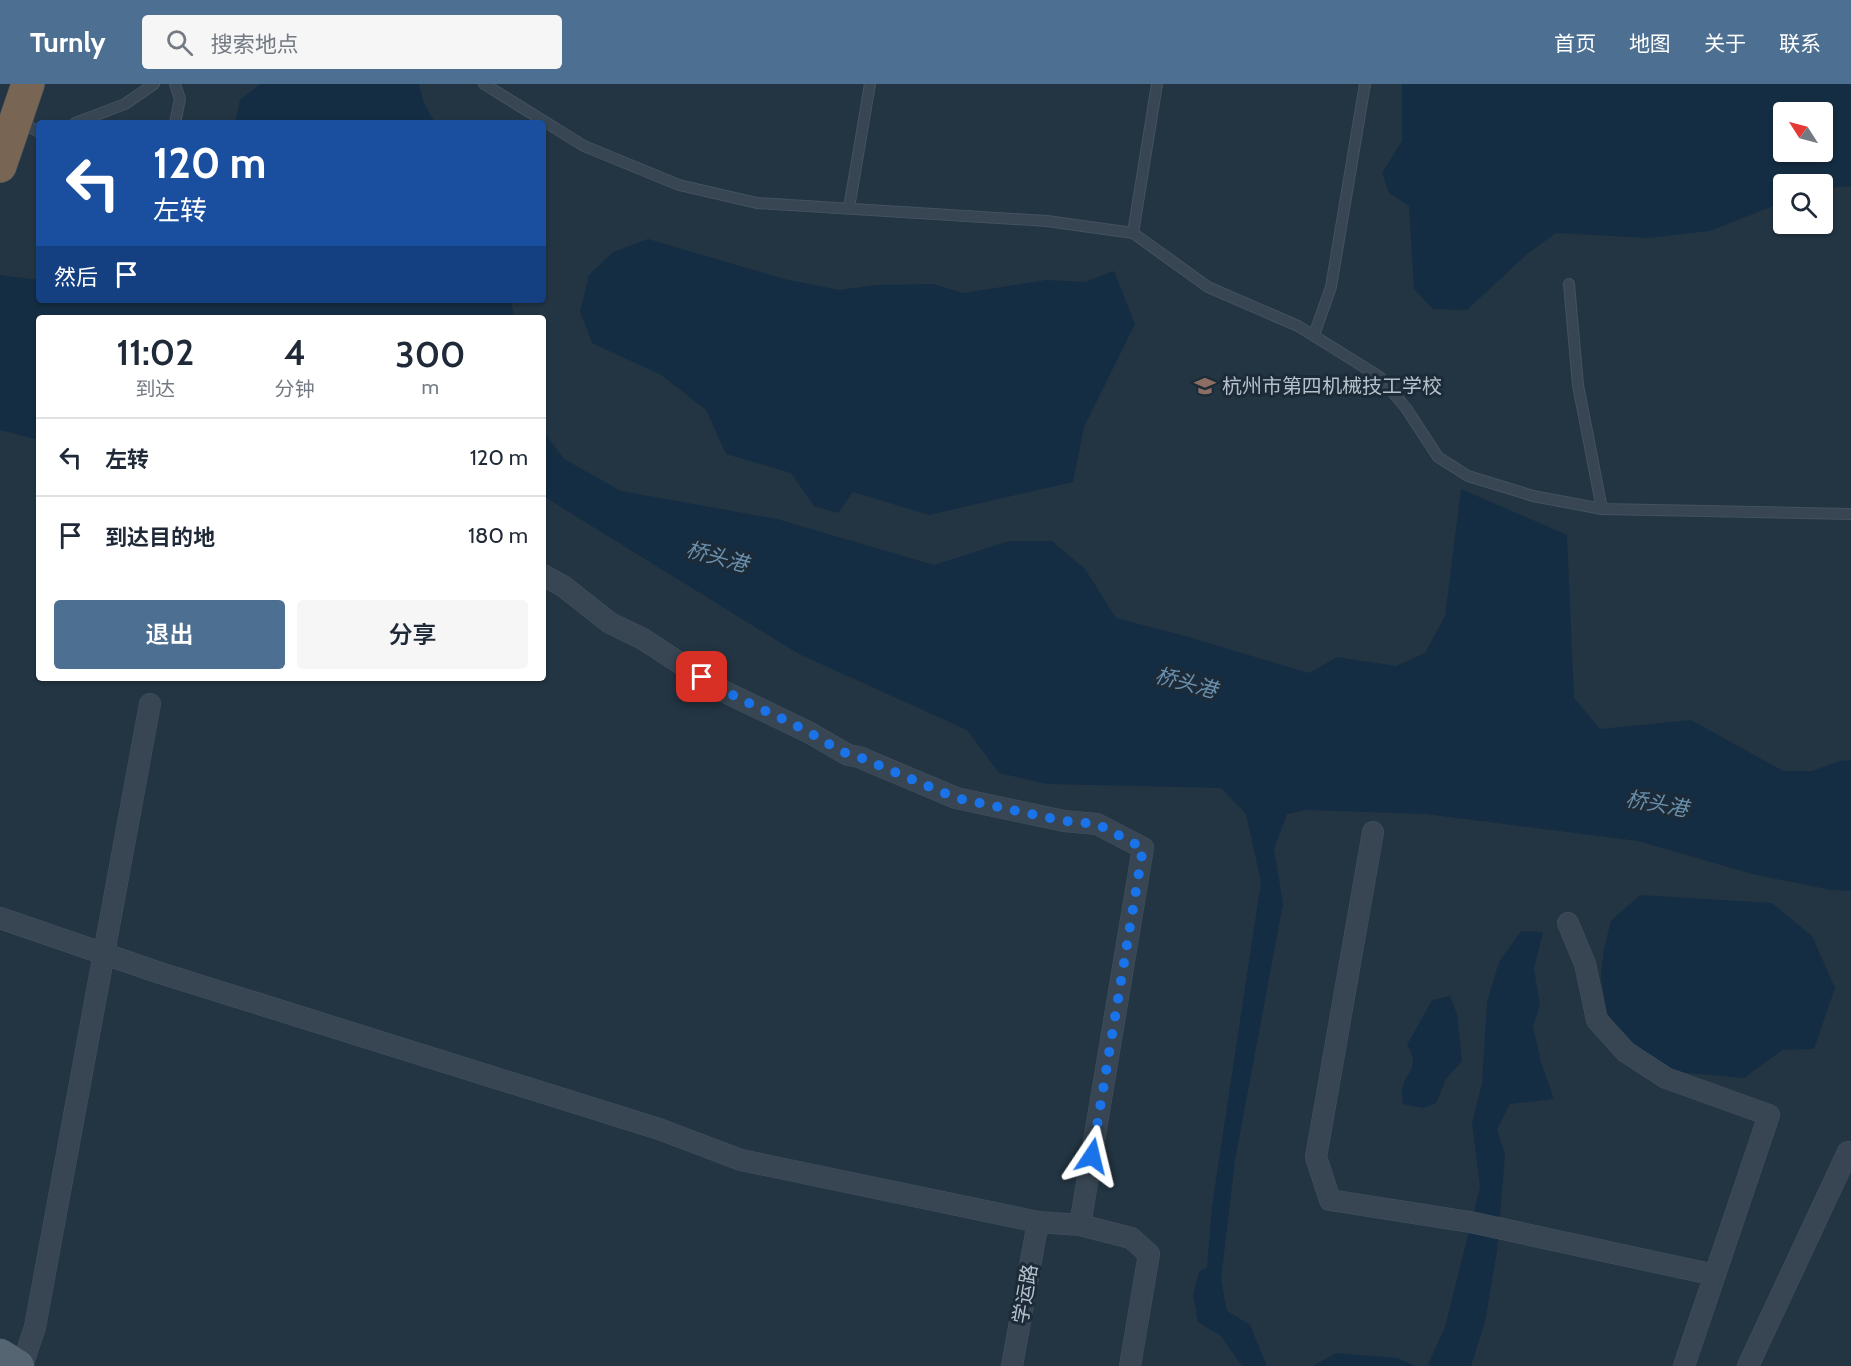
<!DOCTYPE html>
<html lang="zh">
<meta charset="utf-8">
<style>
body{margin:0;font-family:Cabin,"Noto Sans SC",sans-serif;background:#f6f6f7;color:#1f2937;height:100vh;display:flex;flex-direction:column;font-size:22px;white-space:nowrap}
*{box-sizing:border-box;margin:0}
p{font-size:20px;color:#747a83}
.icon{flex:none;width:33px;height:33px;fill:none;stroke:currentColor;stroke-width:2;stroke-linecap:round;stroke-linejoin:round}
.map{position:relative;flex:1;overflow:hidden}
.panel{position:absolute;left:36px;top:231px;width:510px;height:366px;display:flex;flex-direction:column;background:#fff;border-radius:6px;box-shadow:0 2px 4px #0004}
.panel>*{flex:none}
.hud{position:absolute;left:36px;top:36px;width:510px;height:183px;border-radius:6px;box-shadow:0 2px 4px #0004;background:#1a4fa0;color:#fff;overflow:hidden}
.needle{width:39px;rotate:306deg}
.controls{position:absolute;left:1773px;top:18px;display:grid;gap:12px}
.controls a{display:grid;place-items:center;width:60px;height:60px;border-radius:6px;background:#fff;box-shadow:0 2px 4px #0004;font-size:30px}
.pin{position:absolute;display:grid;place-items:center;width:51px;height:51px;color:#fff;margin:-26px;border-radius:12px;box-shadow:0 3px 9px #0006}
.me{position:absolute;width:66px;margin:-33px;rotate:10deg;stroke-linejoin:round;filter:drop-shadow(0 0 4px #0008)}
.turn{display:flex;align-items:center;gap:21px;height:126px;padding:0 18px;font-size:27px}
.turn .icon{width:78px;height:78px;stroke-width:2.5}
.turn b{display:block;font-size:42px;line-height:51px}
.then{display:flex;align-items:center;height:57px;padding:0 18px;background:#0003;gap:12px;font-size:22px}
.eta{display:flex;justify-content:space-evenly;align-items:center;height:102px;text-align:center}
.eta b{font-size:36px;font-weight:600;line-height:42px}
.cta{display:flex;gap:12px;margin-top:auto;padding:12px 18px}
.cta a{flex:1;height:69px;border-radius:6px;background:#4d6f91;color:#fff;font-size:24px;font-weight:600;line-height:69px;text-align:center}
.cta a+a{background:#f6f6f7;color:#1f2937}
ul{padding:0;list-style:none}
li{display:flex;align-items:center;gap:18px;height:78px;padding:0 18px;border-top:2px solid #e0e1e3}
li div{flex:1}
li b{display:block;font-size:22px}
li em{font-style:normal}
header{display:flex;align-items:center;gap:36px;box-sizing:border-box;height:84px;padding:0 30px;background:#4d6f91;color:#fff}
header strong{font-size:28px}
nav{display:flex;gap:33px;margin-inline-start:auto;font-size:21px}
.search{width:420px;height:54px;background:#f6f6f7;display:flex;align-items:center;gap:15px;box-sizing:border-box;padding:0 21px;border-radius:6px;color:#747a83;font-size:22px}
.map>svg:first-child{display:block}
.water{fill:#152d42;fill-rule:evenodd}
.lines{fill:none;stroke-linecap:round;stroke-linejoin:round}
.lane-casing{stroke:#44525e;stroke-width:12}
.street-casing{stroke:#44525e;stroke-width:22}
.primary-casing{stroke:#44525e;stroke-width:33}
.highway-casing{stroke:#42515c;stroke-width:34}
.lane{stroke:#374652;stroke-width:10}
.street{stroke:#374652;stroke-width:21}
.primary{stroke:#556572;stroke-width:32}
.highway{stroke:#796554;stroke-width:33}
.route{stroke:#1a73e8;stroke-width:10;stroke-dasharray:0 18}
.labels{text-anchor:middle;stroke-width:6;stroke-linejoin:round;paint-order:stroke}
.poi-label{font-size:20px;fill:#b4c1cc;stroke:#1c2b37;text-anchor:start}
.street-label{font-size:20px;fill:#b4c1cc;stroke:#1c2b37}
.water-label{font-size:21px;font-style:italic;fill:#6a90ae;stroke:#1c2b37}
</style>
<header>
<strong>Turnly</strong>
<div class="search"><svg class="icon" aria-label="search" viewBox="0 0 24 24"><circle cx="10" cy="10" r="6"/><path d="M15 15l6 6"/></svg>搜索地点</div>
<nav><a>首页</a><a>地图</a><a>关于</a><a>联系</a></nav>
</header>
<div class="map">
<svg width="1851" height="1282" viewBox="0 0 1851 1282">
<rect width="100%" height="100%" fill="#233543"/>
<path class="water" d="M 260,0 L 419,0 L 423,17 L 435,39 L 235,39 L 240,16 Z
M 1402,0 L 1851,0 L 1851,102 L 1823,105 L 1822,100 L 1784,100 L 1783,118 L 1710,147 L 1648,154 L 1556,149 L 1527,170 L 1467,226 L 1433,225 L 1414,205 L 1409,122 L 1389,109 L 1382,89 L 1402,57 ZM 1784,28 L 1822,28 L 1822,68 L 1784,68 Z
M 648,155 L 784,195 L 839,206 L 876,201 L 933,200 L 963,209 L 1046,196 L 1085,198 L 1114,187 L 1135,240 L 1084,343 L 1073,398 L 929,431 L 853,408 L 838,429 L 814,422 L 791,389 L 726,370 L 706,326 L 661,291 L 592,259 L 580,227 L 589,191 L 613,168 Z
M 0,191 L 39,196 L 39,216 L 191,218 L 193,216 L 511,216 L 514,234 L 39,234 L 39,356 L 0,346 Z
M 543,347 L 564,375 L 621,407 L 777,435 L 934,481 L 1009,457 L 1052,457 L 1085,485 L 1116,534 L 1185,552 L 1309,589 L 1337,573 L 1396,582 L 1425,569 L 1445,532 L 1461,405 L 1567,451 L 1574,614 L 1600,645 L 1691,636 L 1783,687 L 1812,687 L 1840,677 L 1851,676 L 1851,807 L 1831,806 L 1752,790 L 1638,757 L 1425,730 L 1306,726 L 1287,730 L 1274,765 L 1283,820 L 1235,1076 L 1221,1196 L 1227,1227 L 1250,1241 L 1267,1282 L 1242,1282 L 1221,1252 L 1198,1238 L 1193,1211 L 1199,1188 L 1207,1183 L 1212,1122 L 1261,798 L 1246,730 L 1221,704 L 1047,700 L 999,689 L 967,646 L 799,570 L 543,412 Z
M 1640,811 L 1772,819 L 1812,852 L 1835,904 L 1814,965 L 1782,966 L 1744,994 L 1677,988 L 1640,971 L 1607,931 L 1601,892 L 1604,864 L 1611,837 Z
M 1521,847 L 1543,848 L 1534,885 L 1540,921 L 1533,942 L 1541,978 L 1554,1015 L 1510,1020 L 1497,1045 L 1505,1071 L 1497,1167 L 1485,1238 L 1471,1282 L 1430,1282 L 1428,1280 L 1445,1243 L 1480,1103 L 1472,1039 L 1482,999 L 1487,918 L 1499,878 Z
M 1450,912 L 1457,930 L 1462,977 L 1446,995 L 1436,1019 L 1423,1024 L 1403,1020 C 1403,1016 1401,1010 1402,1005 C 1405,987 1422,985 1407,961 L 1432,916 Z
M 1336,1269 L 1398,1274 L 1415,1282 L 1313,1282 Z"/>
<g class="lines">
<defs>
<path id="lane" d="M 175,0 L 180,15 L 175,39
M 484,0 L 584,62 L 679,101 L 757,119 L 1047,137 L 1133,149 L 1208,203 L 1298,242 L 1380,293 L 1406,324 L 1438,373 L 1468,392 L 1533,412 L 1602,425 L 1578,301 L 1569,200
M 19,37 L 39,48
M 75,39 L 125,20 L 154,0
M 849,124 L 870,0
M 1133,149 L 1157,0
M 1314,251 L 1331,203 L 1365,0
M 1602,425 L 1851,430"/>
<path id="street" d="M 543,491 L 563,502 L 610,539 L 643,555 L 721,606 L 810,649 L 848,671 L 859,673 L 956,714 L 1064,737 L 1097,740 L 1143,764 L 1080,1141
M 1373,748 L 1316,1073 L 1330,1116 L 1470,1138 L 1715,1191
M 0,834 L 160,889 L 659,1045 L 741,1076 L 1038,1138 L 1080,1141 L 1131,1154 L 1149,1170 L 1130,1282
M 1568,839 L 1585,880 L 1597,936 L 1626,968 L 1666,994 L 1769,1031 L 1684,1282
M 22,1282 L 35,1243 L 150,620
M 1012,1282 L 1038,1138
M 1748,1282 L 1848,1068"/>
<path id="primary" d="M 0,1271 L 18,1282"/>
<path id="highway" d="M 0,82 L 28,0"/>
</defs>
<use href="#lane" class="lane-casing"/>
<use href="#street" class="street-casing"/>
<use href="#primary" class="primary-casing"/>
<use href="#highway" class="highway-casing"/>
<use href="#lane" class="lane"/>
<use href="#street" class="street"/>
<use href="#primary" class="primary"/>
<use href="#highway" class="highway"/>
</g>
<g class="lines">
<path class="route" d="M 702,593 C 736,616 774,629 810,649 C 826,657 841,670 859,673 L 956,714 L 1064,737 L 1097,740 L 1143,764 L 1092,1072"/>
</g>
<defs>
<symbol id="school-bare" viewBox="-9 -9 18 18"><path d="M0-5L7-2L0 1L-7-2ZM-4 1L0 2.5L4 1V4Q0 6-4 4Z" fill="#8d6e63" stroke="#1c2b37" stroke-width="2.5" paint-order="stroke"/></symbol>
</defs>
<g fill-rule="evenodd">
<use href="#school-bare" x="1190" y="287" width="30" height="30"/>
</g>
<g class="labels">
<g class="poi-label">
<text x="1222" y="309">杭州市第四机械技工学校</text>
</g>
<g class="street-label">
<text transform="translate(1025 1210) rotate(-80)" y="7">学运路</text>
</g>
<g class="water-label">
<text transform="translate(717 473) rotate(15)" y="7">桥头港</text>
<text transform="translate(1186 599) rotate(15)" y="7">桥头港</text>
<text transform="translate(1657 720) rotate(10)" y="7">桥头港</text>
</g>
</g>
</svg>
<div class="controls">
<a><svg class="needle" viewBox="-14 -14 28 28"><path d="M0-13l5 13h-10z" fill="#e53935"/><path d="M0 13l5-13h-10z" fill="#747a83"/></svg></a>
<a><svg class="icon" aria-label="search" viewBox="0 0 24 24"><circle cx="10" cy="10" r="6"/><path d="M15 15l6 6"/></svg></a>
</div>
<div class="pin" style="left:702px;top:593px;background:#d93025"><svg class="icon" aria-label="arrive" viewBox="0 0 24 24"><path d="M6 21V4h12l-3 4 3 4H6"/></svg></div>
<svg class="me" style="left:1092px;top:1072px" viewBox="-20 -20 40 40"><path d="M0-17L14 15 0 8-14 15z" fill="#1a73e8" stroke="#fff" stroke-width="4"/></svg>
<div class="hud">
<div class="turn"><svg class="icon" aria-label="left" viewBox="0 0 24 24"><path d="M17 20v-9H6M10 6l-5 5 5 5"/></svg><div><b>120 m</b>左转</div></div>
<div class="then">然后<svg class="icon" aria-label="arrive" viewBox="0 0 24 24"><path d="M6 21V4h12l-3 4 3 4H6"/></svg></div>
</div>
<section class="panel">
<div class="eta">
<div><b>11:02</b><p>到达</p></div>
<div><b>4</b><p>分钟</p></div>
<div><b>300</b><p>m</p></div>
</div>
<ul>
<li><svg class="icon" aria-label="left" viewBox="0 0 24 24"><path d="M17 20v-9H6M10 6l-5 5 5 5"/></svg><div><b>左转</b></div><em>120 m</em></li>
<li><svg class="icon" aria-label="arrive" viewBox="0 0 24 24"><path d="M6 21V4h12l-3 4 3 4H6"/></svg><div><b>到达目的地</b></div><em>180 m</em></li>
</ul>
<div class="cta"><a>退出</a><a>分享</a></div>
</section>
</div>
